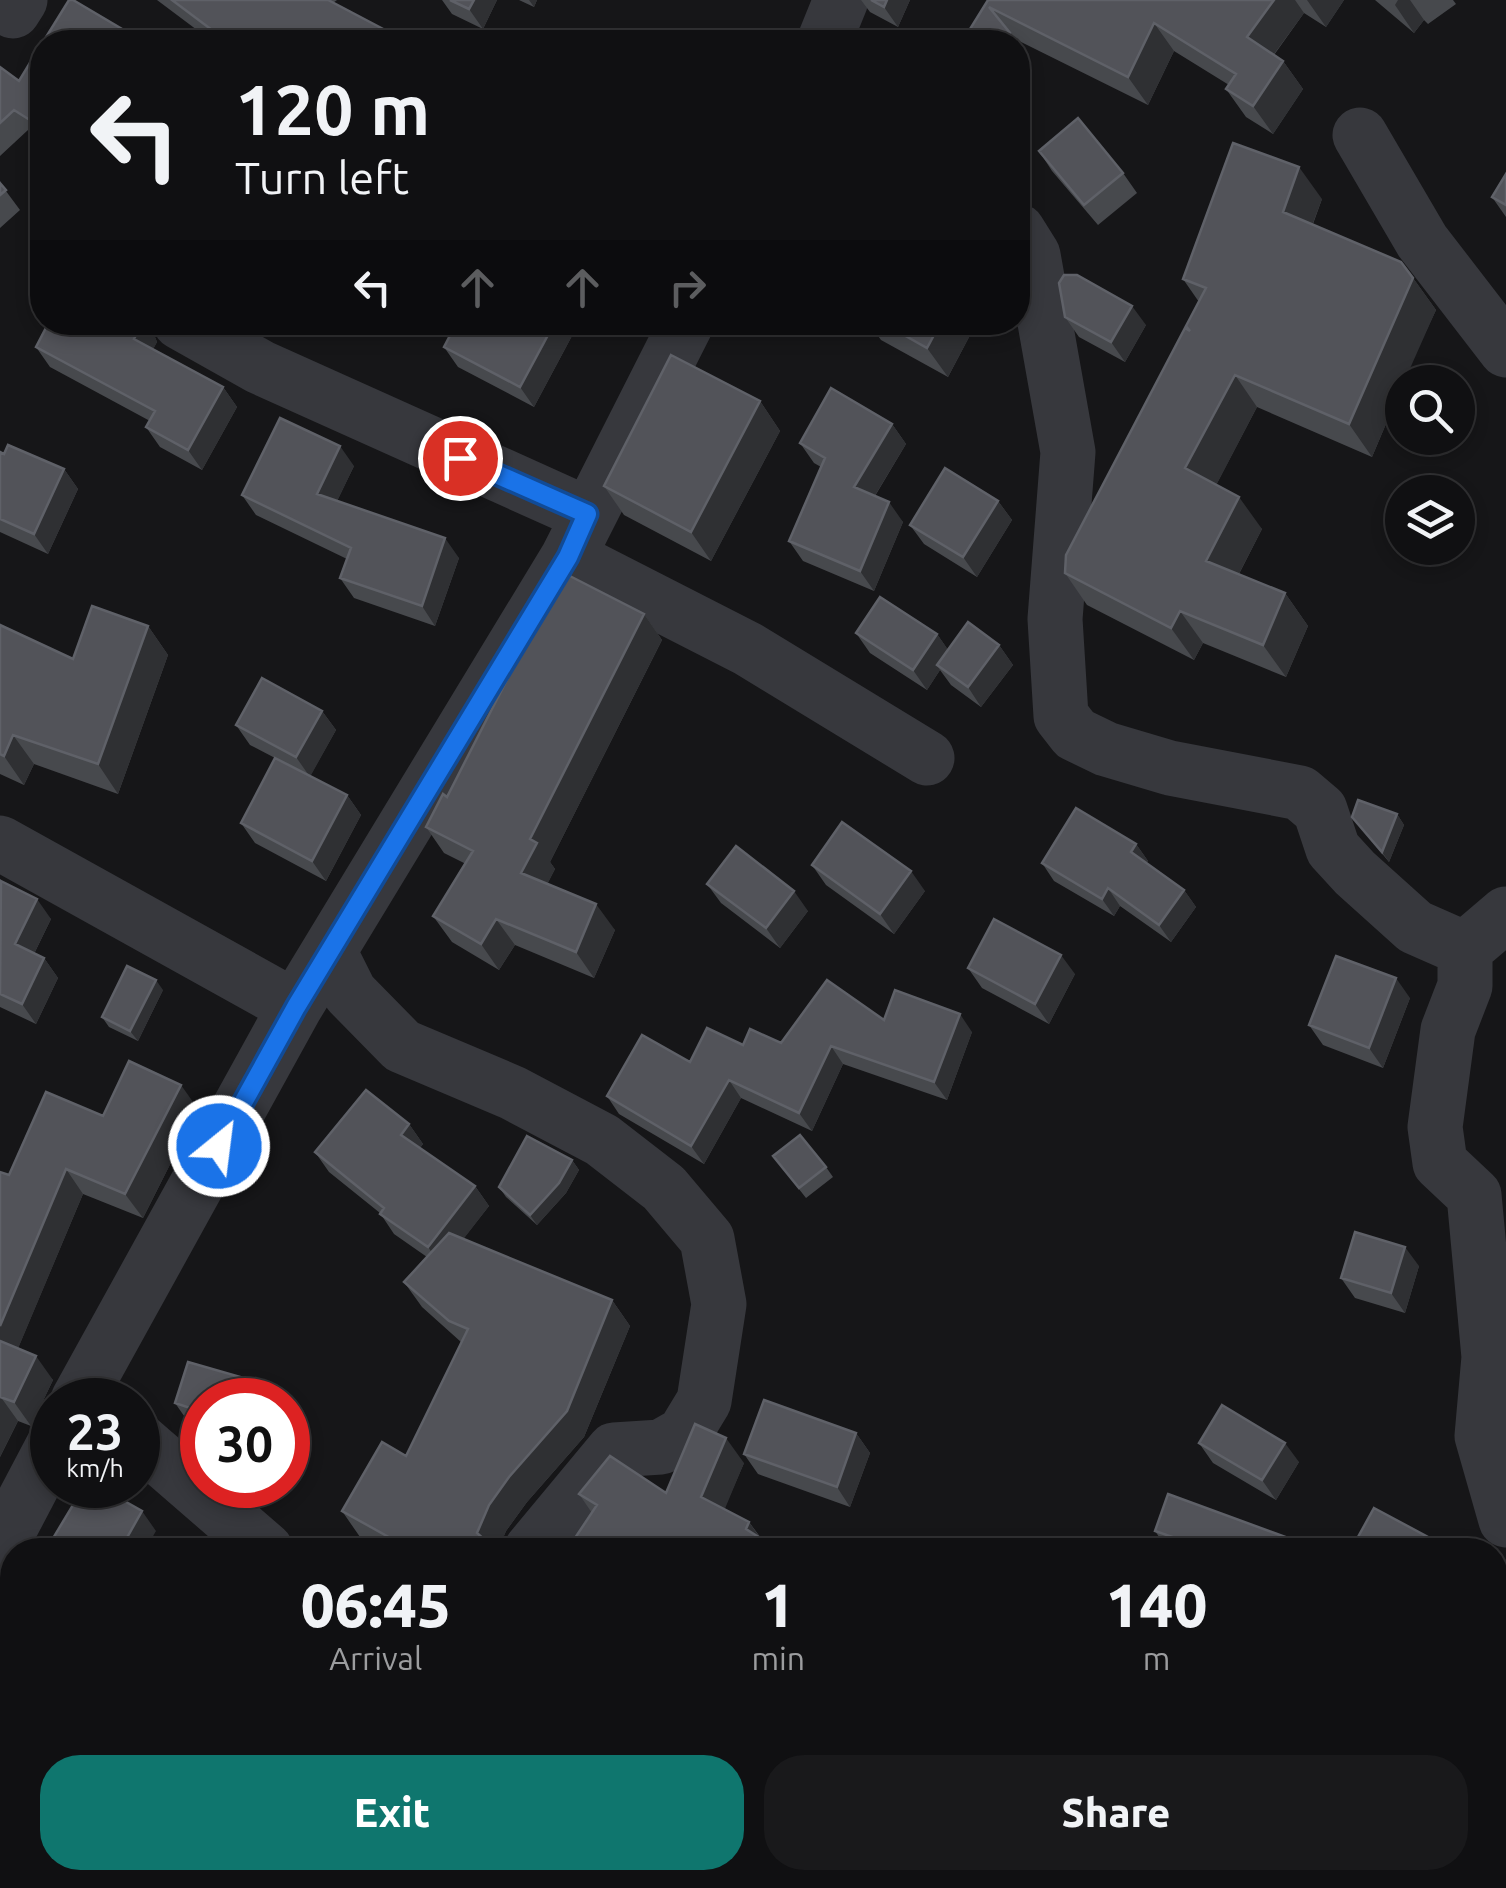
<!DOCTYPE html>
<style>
body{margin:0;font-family:Ubuntu,sans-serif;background:#19191b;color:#f1f3f6;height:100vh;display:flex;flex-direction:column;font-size:38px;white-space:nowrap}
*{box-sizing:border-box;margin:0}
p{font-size:32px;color:#9c9d9f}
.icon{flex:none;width:55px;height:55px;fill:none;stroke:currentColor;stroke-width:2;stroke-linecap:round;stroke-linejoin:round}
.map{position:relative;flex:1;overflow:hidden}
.panel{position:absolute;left:0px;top:1538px;width:1508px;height:352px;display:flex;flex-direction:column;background:#101012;border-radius:40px 40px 0 0;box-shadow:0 5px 15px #0003,0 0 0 2px #303032}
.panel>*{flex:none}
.hud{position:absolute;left:30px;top:30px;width:1000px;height:305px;border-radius:40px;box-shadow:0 5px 15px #0003,0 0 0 2px #303032;background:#101012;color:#f1f3f6;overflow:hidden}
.tools{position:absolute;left:1385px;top:365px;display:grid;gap:20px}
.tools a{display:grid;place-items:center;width:90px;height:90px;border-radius:50%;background:#101012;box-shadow:0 5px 15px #0003,0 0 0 2px #303032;font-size:50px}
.speed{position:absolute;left:30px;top:1378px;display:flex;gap:20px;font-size:50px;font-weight:700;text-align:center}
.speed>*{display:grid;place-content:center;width:130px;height:130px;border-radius:50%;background:#101012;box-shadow:0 5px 15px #0003,0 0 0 2px #303032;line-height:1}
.speed small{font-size:25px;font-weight:400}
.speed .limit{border:15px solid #d22;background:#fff;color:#111}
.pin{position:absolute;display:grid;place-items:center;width:85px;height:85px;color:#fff;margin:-42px;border:5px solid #fff;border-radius:50%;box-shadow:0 2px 10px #0007}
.me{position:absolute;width:110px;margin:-55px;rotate:29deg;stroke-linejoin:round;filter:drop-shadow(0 0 8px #0008)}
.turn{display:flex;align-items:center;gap:35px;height:210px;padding:0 40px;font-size:45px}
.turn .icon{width:130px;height:130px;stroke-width:2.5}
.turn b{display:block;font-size:70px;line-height:85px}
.lanes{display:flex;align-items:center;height:95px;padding:0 40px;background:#0003;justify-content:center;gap:50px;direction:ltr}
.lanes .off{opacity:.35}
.eta{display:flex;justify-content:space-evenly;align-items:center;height:170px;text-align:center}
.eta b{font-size:60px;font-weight:800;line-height:70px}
.primary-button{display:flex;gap:20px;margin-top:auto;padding:20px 40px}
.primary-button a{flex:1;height:115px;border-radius:40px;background:#0f766e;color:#fff;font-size:40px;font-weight:800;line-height:115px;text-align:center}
.primary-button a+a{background:#19191b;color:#f1f3f6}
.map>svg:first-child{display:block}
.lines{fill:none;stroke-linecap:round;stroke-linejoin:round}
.minor{stroke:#37383d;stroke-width:55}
.wall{fill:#47494d}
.shaded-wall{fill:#2f3033}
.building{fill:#525359;stroke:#5f6168;stroke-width:2.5}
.route-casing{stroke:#114b97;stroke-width:25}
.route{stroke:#1a73e8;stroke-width:18}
</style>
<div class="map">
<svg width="1506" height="1888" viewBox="0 0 1506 1888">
<rect width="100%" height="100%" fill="#161618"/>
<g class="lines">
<path class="minor" d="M 13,11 L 20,0
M 824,42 L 841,0
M 1360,135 L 1422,241 L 1506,350
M 1018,231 L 1033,255 L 1068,452 L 1055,619 L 1061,716 L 1075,734 L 1106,749 L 1170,768 L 1300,793 L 1320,810 L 1333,849 L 1355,873 L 1415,927 L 1465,949 L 1465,986 L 1448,1030 L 1435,1127 L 1440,1163 L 1474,1195 L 1489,1357 L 1482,1436 L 1506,1520
M 180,322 L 260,367 L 587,514
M 568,557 L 748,649 L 927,758
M 0,843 L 295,1007
M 1465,949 L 1506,914
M 329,951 L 350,993 L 402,1046 L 513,1093 L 602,1140 L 664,1188 L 707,1239 L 719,1304 L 704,1401 L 684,1434 L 661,1447 L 614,1450 L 531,1550
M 78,1400 L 295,1007 L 568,557 L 687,322
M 138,1439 L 266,1550
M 0,1547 L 52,1448
M 1506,1704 L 1496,1763 L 1506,1810
M 1238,1878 L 1250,1888"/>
</g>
<path class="wall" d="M 157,0 L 337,0 L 333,3 L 406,42 L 213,42 Z
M 442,0 L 497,0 L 483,29 L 452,14 Z
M 519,0 L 537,0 L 534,7 Z
M 861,0 L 910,0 L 898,27 L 870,12 Z
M 988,0 L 1344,0 L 1326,27 L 1304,13 L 1274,55 L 1283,61 L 1303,89 L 1273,134 L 1246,117 L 1226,89 L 1229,85 L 1174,51 L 1148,105 L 1013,38 L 1017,42 L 962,42 Z
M 1375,0 L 1453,0 L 1456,4 L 1428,24 L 1424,20 L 1414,33 Z
M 42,43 L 42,139 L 28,130 L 0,156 L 0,67 L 19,81 Z
M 1039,151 L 1123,173 L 1137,193 L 1098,225 L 1052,171 Z
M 1506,174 L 1506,217 L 1492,197 Z
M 0,183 L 20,210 L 0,228 Z
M 1322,199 L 1313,224 L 1413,278 L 1436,310 L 1402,382 L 1402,386 L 1372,457 L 1257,407 L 1216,485 L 1262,529 L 1239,574 L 1285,593 L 1308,626 L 1286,677 L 1203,643 L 1194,660 L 1087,605 L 1065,573 L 1189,330 L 1199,302 L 1183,279 Z
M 1065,317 L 1146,325 L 1125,362 L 1079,337 Z
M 149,322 L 157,342 L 153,349 L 223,387 L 237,407 L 202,470 L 160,447 L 146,427 L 150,421 L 50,367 L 36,347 Z
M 868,322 L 977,322 L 948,377 L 881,340 Z
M 573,334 L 534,407 L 458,367 L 444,347 Z
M 760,401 L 780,431 L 711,561 L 624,515 L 604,486 Z
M 892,424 L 906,444 L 875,496 L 903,522 L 874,591 L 803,561 L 789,541 L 821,467 L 814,463 L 800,443 Z
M 0,452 L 64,469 L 78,489 L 48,554 L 0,532 Z
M 354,466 L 337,501 L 459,558 L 435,626 L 354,598 L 340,578 L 347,559 L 256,515 L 242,495 Z
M 998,501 L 1012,520 L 977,577 L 924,544 L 910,525 Z
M 644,614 L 662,640 L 550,862 L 555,869 L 547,884 L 615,930 L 594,978 L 515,945 L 499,970 L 452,942 L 433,916 L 466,864 L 444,853 L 426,827 L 447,797 Z
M 0,625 L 73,659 L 148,626 L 168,655 L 118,794 L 34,764 L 24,785 L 0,774 Z
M 856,633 L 937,634 L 948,650 L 999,645 L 1013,665 L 981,707 L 951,685 L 940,670 L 927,690 L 870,653 Z
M 322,711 L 336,730 L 310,776 L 347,795 L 361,815 L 326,881 L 255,843 L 241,823 L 275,758 L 250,745 L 236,725 Z
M 1397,814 L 1404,825 L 1389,862 L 1352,817 Z
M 1136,844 L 1148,861 L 1146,863 L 1184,890 L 1196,907 L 1171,942 L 1120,906 L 1114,916 L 1054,881 L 1042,863 Z
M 812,865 L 925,891 L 894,934 L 826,885 Z
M 0,882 L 51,919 L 34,954 L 44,958 L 58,978 L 36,1024 L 0,1007 Z
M 707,884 L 808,911 L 780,948 L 721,903 Z
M 968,968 L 1075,974 L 1049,1024 L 982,988 Z
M 163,990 L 138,1041 L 109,1027 L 102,1017 Z
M 1410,998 L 1383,1068 L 1323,1045 L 1309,1025 Z
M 884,1020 L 972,1032 L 947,1100 L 843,1064 L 812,1131 L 741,1098 L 704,1164 L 619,1114 L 607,1096 L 690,1062 L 743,1045 L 781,1043 Z
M 198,1109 L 143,1218 L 83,1194 L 18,1348 L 53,1380 L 31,1426 L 18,1421 L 0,1457 L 0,1172 L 9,1175 L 103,1116 Z
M 409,1124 L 423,1144 L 420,1148 L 475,1186 L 489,1206 L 463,1239 L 612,1300 L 630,1326 L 584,1437 L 527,1502 L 506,1531 L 498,1550 L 384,1550 L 360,1537 L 342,1511 L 406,1456 L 461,1342 L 422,1307 L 404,1282 L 427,1257 L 394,1234 L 380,1213 L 329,1172 L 315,1152 Z
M 773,1156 L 826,1167 L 833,1177 L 806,1198 Z
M 572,1160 L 579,1170 L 566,1193 L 537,1225 L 506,1197 L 499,1187 Z
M 1419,1266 L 1405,1313 L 1355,1298 L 1341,1278 Z
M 244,1378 L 258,1398 L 258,1400 L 202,1400 L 202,1427 L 189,1423 L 175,1403 Z
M 856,1433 L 870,1453 L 850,1507 L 758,1474 L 744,1454 Z
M 1199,1443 L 1299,1462 L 1276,1500 L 1213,1463 Z
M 744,1463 L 724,1509 L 749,1522 L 761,1538 L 592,1513 L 579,1494 L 666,1493 Z
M 1155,1531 L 1321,1550 L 1168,1550 Z
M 1358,1537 L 1437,1550 L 1367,1550 Z"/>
<path class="shaded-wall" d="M 474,0 L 497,0 L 483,29 L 469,9 Z
M 529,0 L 537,0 L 534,7 Z
M 887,0 L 910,0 L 898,27 L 884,7 Z
M 1274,0 L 1295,0 L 1304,13 L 1266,65 L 1247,37 Z
M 1307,0 L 1344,0 L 1326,27 Z
M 1398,0 L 1410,0 L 1424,20 L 1414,33 L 1395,5 Z
M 1154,23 L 1174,51 L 1148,105 L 1128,77 Z
M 1010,33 L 1017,42 L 1005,42 Z
M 1018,44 L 1030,61 L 1018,82 Z
M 1283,61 L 1303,89 L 1273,134 L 1253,106 Z
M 1299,167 L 1322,199 L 1305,244 L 1283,212 Z
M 1413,278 L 1436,310 L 1404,382 L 1402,382 L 1402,386 L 1372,457 L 1349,424 Z
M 1132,306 L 1146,325 L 1125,362 L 1111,342 Z
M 143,322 L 149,322 L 157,342 L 148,359 L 134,339 Z
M 555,322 L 565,322 L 573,334 L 534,407 L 520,387 Z
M 941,322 L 977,322 L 948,377 L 927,348 Z
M 1235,375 L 1257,407 L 1208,501 L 1185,468 Z
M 223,387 L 237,407 L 202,470 L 188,450 Z
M 760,401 L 780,431 L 711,561 L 691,532 Z
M 892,424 L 906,444 L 868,507 L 854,487 Z
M 340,446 L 354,466 L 331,514 L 317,494 Z
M 64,469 L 78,489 L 48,554 L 34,534 Z
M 1239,497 L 1262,529 L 1229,593 L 1206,561 Z
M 998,501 L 1012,520 L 977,577 L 963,557 Z
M 889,502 L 903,522 L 874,591 L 860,571 Z
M 445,538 L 459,558 L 435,626 L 422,606 Z
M 1285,593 L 1308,626 L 1286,677 L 1263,645 Z
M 1180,611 L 1203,643 L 1194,660 L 1171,628 Z
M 644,614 L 662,640 L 550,862 L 555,869 L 540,899 L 521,873 L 530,839 Z
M 148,626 L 168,655 L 118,794 L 98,764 Z
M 937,634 L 951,654 L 937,665 L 940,670 L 927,690 L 913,670 Z
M 999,645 L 1013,665 L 981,707 L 968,687 Z
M 322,711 L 336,730 L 310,777 L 296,757 Z
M 13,735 L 34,764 L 24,785 L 4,756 Z
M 347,795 L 361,815 L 326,881 L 312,861 Z
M 1397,814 L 1404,825 L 1389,862 L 1382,852 Z
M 1136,844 L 1148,861 L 1143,869 L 1131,852 Z
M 911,871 L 925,891 L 894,934 L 880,914 Z
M 1108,888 L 1120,906 L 1114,916 L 1102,899 Z
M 1184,890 L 1196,907 L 1171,942 L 1159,925 Z
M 794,891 L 808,911 L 780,948 L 766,928 Z
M 37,899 L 51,919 L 29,964 L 15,944 Z
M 596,904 L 615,930 L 594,978 L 576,952 Z
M 496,919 L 515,945 L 499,970 L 481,944 Z
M 1061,955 L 1075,974 L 1049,1024 L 1035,1004 Z
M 44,958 L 58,978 L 36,1024 L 22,1004 Z
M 1396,978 L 1410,998 L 1383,1068 L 1369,1048 Z
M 156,980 L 163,990 L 138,1041 L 130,1031 Z
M 960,1014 L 972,1032 L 947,1100 L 934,1082 Z
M 831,1046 L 843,1064 L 812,1131 L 799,1113 Z
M 729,1080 L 741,1098 L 704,1164 L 691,1146 Z
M 181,1085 L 198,1109 L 143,1218 L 125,1194 Z
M 409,1124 L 423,1144 L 414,1155 L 401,1135 Z
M 572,1160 L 579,1170 L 566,1193 L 537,1225 L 530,1215 Z
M 66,1169 L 83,1194 L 12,1363 L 0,1346 L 0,1326 Z
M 475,1186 L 489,1206 L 442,1267 L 428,1247 Z
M 1405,1247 L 1419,1266 L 1405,1313 L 1391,1293 Z
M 612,1300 L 630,1326 L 584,1437 L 527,1502 L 506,1531 L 498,1550 L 489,1550 L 477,1533 L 489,1505 Z
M 36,1356 L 53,1380 L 31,1426 L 14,1402 Z
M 244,1378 L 258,1398 L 258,1400 L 237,1400 Z
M 0,1396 L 18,1421 L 0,1457 Z
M 856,1433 L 870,1453 L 850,1507 L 837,1487 Z
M 726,1438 L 744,1463 L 719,1523 L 701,1497 Z
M 1285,1443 L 1299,1462 L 1276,1500 L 1262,1480 Z
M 142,1511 L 156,1531 L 145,1550 L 120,1550 Z
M 749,1522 L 767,1548 L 746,1529 Z
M 1428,1537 L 1437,1550 L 1421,1550 Z
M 42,1878 L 53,1878 L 58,1886 L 58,1888 L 40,1888 Z"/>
<path class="building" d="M 69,0 L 73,0 L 144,42 L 43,42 Z
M 172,0 L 328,0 L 404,40 L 403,42 L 228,42 Z
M 450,0 L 474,0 L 469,9 Z
M 871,0 L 887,0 L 884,7 Z
M 988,0 L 1274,0 L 1247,37 L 1283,61 L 1253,106 L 1226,89 L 1236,74 L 1154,23 L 1128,77 L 989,7 L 1010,33 L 1005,42 L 962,42 Z
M 919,32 L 935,42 L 911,42 Z
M 624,34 L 644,42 L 620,42 Z
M 42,43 L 42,125 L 41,127 L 14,110 L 0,123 L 0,67 L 19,81 Z
M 1078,118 L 1123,173 L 1084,205 L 1039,151 Z
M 1233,143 L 1299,167 L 1283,212 L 1401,262 L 1413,278 L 1349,424 L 1235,375 L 1185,468 L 1239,497 L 1206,561 L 1285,593 L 1263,645 L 1180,611 L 1171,628 L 1065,573 L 1066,555 L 1185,328 L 1190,331 L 1186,326 L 1206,288 L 1183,279 Z
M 1506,174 L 1506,205 L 1492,197 Z
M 0,183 L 6,190 L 0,195 Z
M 1064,275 L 1077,275 L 1132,306 L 1111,342 L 1065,317 L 1059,283 Z
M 49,322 L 143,322 L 134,339 L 223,387 L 188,450 L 146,427 L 155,411 L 36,347 Z
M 457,322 L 555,322 L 520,387 L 444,347 Z
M 881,322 L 941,322 L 927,348 Z
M 671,355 L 760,401 L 691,532 L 604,486 Z
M 831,388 L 892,424 L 854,487 L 889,502 L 860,571 L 789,541 L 825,458 L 800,443 Z
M 280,418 L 340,446 L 317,494 L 445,538 L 422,606 L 340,578 L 351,548 L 242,495 Z
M 8,445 L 64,469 L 34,534 L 0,519 L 0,452 L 4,454 Z
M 945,468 L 998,501 L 963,557 L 910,525 Z
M 562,572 L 644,614 L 530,839 L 537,843 L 521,873 L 596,904 L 576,952 L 496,919 L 481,944 L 433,916 L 473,851 L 426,827 L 443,794 L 447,797 Z
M 880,597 L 937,634 L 913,670 L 856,633 Z
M 92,606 L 148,626 L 98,764 L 13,735 L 4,756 L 0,754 L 0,625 L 73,659 Z
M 968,622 L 999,645 L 968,687 L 937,665 Z
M 262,678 L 322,711 L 296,757 L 236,725 Z
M 275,758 L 347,795 L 312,861 L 241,823 Z
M 1358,800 L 1397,814 L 1382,852 L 1352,817 Z
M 1076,808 L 1136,844 L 1131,852 L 1184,890 L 1159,925 L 1108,888 L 1102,899 L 1042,863 Z
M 842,822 L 911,871 L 880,914 L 812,865 Z
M 736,846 L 794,891 L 766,928 L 707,884 Z
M 1,881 L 37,899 L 15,944 L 44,958 L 22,1004 L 0,994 Z
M 994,919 L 1061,955 L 1035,1004 L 968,968 Z
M 1336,956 L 1396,978 L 1369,1048 L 1309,1025 Z
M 127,966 L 156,980 L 130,1031 L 102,1017 Z
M 827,980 L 884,1020 L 895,990 L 960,1014 L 934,1082 L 831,1046 L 799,1113 L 729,1080 L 691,1146 L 607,1096 L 642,1035 L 690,1062 L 707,1028 L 743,1045 L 750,1029 L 781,1043 Z
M 129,1061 L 181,1085 L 125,1194 L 66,1169 L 0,1326 L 0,1172 L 9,1175 L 46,1092 L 103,1116 Z
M 366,1090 L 409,1124 L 401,1135 L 475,1186 L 428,1247 L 380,1214 L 384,1208 L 315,1152 Z
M 800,1135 L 826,1167 L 799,1188 L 773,1156 Z
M 527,1136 L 572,1160 L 559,1183 L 530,1215 L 499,1187 Z
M 1355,1232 L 1405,1247 L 1391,1293 L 1341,1278 Z
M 449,1233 L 612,1300 L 567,1411 L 509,1477 L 489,1505 L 477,1533 L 496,1550 L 412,1550 L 342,1511 L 382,1442 L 406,1456 L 468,1329 L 449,1321 L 404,1282 Z
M 0,1341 L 36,1356 L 14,1402 L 0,1397 Z
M 188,1362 L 244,1378 L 237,1400 L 202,1400 L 202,1412 L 175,1403 Z
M 764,1400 L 856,1433 L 837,1487 L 744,1454 Z
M 1222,1405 L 1285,1443 L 1262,1480 L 1199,1443 Z
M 695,1424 L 726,1438 L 701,1497 L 749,1522 L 746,1529 L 779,1550 L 567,1550 L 597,1505 L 579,1494 L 610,1456 L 666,1493 Z
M 85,1485 L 96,1485 L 142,1511 L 120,1550 L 46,1550 Z
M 1168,1494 L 1321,1550 L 1210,1550 L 1155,1531 Z
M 1374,1508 L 1428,1537 L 1421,1550 L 1370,1550 L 1372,1545 L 1358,1537 Z
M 0,1773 L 12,1776 L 12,1878 L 42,1878 L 40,1888 L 0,1888 Z
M 458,1878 L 459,1878 L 504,1888 L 455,1888 Z
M 1461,1878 L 1468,1878 L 1481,1888 L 1451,1888 Z"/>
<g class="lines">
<defs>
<path id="route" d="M 219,1146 L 296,1007 L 568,557 L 587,514 L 460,458"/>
</defs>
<use href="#route" class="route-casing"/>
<use href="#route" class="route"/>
</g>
</svg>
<div class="tools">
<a><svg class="icon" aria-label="search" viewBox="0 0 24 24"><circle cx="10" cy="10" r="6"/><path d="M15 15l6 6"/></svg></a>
<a><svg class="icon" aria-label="layers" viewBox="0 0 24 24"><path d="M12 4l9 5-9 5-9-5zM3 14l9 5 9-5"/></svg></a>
</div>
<div class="speed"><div>23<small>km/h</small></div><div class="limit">30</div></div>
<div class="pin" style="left:460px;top:458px;background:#d93025"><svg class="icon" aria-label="arrive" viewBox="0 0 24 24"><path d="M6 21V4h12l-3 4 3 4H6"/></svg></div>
<svg class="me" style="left:219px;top:1146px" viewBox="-20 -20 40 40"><circle r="17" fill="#1a73e8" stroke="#fff" stroke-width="3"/><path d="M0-11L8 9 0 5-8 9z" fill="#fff"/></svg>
<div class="hud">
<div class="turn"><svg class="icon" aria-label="left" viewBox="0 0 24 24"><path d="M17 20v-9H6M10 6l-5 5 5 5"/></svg><div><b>120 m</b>Turn left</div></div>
<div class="lanes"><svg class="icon" aria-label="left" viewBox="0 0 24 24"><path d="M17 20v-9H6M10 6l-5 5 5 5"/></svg><svg class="icon off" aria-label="ahead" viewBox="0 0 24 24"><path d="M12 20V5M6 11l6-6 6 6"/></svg><svg class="icon off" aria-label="ahead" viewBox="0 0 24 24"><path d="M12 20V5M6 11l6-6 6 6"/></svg><svg class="icon off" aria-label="right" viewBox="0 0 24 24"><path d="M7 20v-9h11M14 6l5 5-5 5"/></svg></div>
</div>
<section class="panel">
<div class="eta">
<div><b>06:45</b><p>Arrival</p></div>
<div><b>1</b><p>min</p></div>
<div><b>140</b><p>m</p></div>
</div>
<div class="primary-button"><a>Exit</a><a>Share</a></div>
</section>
</div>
